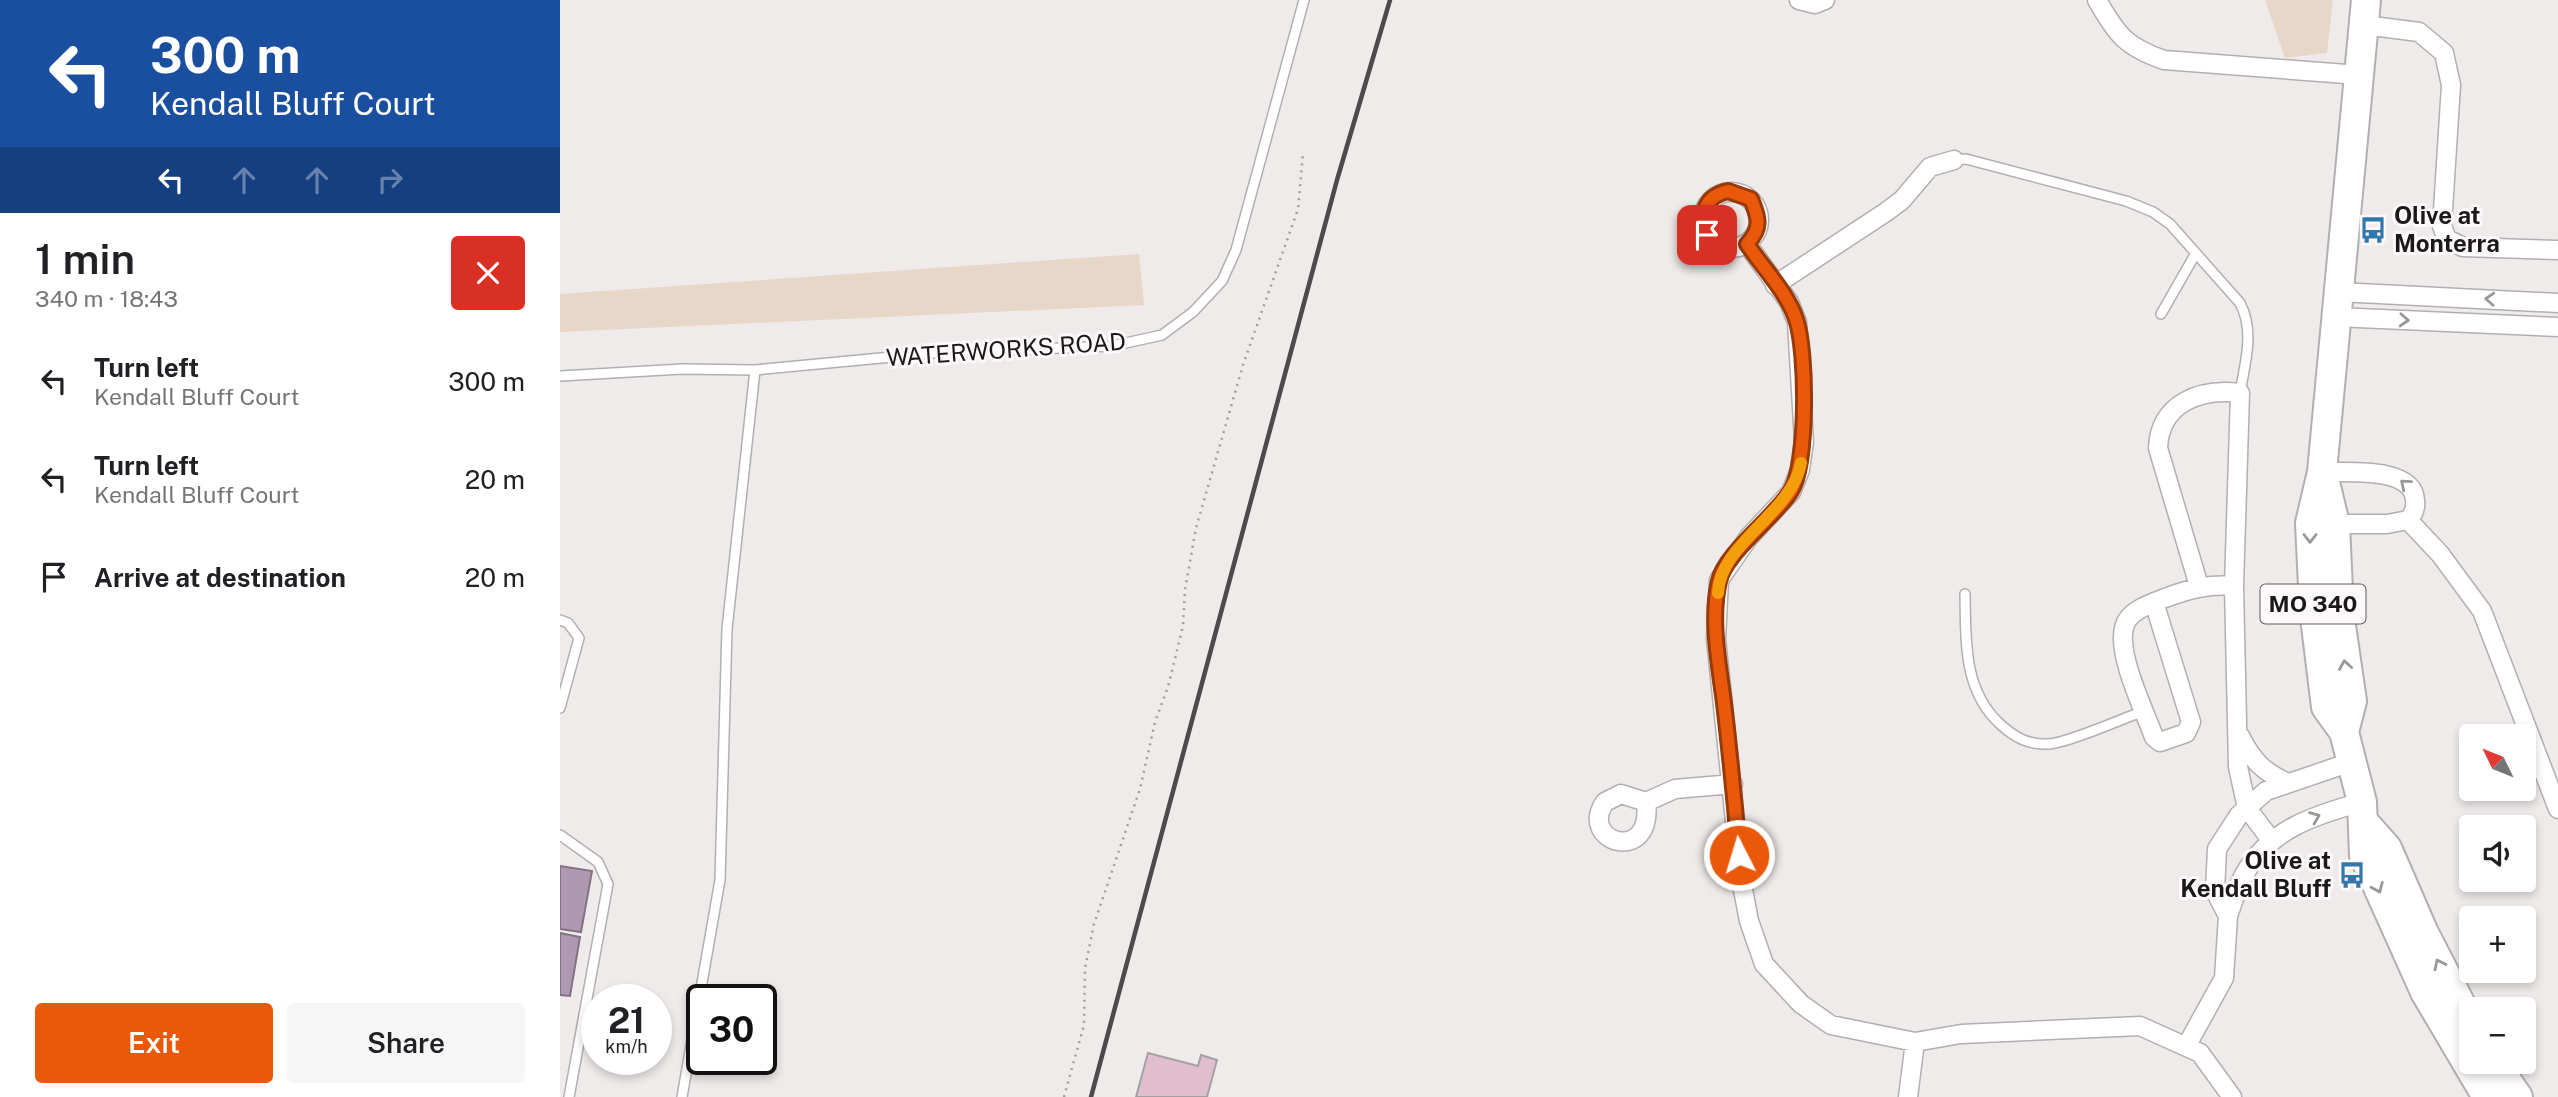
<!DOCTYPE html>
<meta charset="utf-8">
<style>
body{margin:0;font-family:"Public Sans",sans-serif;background:#f6f6f6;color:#202124;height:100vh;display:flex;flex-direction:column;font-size:26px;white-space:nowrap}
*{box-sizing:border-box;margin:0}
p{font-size:23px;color:#757577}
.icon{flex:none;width:38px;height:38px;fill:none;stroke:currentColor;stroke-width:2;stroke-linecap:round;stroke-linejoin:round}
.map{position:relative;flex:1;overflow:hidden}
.panel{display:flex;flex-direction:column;background:#fff;width:560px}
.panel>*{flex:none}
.banner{background:#1a4fa0;color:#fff;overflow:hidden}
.needle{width:46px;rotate:313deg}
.buttons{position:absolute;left:1899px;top:724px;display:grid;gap:14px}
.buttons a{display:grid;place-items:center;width:77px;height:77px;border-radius:7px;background:#fff;box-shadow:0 4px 10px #0003;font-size:35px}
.speed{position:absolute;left:21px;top:984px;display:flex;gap:14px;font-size:35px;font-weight:700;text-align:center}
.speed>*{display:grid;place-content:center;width:91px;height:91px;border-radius:50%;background:#fff;box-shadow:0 4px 10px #0003;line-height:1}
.speed small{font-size:18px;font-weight:400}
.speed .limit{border:4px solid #111;border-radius:10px;background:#fff;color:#111}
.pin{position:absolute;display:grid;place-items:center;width:60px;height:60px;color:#fff;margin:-30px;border-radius:14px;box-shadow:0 4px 10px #0006}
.me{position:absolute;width:77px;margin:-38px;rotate:355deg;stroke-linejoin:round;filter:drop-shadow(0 0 5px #0008)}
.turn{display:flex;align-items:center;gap:24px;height:147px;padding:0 35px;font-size:32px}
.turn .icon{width:91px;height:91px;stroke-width:2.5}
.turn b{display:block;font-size:49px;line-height:60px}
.lanes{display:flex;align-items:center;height:66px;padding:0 35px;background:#0003;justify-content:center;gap:35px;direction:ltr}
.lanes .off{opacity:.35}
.round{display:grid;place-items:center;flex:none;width:74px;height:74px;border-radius:7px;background:#f6f6f6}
.head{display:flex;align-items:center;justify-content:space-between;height:119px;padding:0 35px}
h1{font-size:42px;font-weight:600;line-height:52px}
.cta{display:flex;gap:14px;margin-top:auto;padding:14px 35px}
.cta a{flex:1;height:80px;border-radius:7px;background:#ea580c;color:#fff;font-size:28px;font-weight:600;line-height:80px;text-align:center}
.cta a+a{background:#f6f6f6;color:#202124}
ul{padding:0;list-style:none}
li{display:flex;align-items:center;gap:21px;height:98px;padding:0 35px}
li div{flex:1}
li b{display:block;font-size:26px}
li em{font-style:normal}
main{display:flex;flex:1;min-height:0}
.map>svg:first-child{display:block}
.green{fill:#e7d7c8}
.water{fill:#af99b2;stroke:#827384;stroke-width:2}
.building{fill:#e0bece;stroke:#a5a1a3;stroke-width:2}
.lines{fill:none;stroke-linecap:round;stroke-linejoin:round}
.service-casing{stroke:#b3aeaf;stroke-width:12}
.minor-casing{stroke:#b3aeaf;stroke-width:21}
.primary-casing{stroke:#b3aeaf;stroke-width:32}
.path{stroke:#a19e9e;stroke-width:2.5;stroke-dasharray:2 5;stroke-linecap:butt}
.service{stroke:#fff;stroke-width:9}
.minor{stroke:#fff;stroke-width:18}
.primary{stroke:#fff;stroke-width:28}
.rail{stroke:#4c4a4a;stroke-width:4.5}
.oneway{stroke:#989898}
.route-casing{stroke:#983908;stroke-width:18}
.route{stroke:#ea580c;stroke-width:12}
.slow{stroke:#f59e0b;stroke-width:12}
.labels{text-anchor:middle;stroke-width:6;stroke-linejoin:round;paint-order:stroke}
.shield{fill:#fdf8f9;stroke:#5e5c5c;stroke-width:2}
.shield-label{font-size:23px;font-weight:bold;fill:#1a1919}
.poi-label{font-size:24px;font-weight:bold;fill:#1a1919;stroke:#fdf8f9;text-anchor:start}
.street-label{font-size:24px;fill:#1a1919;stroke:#fdf8f9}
</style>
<main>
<section class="panel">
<div class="banner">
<div class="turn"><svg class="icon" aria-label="left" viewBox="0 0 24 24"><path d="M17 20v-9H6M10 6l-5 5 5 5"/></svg><div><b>300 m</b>Kendall Bluff Court</div></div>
<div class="lanes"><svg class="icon" aria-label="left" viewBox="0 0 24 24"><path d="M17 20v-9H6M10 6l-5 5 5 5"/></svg><svg class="icon off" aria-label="ahead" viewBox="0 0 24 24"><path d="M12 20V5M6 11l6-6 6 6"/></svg><svg class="icon off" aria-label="ahead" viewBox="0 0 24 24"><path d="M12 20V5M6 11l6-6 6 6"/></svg><svg class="icon off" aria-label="right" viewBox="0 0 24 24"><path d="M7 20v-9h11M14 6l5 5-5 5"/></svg></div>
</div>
<div class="head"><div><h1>1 min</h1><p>340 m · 18:43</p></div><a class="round" style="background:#d93025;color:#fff"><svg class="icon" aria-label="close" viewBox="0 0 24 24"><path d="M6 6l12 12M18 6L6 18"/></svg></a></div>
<ul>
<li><svg class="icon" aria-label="left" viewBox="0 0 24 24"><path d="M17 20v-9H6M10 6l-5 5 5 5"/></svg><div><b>Turn left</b><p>Kendall Bluff Court</p></div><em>300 m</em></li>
<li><svg class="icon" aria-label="left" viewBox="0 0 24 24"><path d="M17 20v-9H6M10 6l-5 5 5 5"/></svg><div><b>Turn left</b><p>Kendall Bluff Court</p></div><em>20 m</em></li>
<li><svg class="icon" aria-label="arrive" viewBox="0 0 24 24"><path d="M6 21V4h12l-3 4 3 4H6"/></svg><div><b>Arrive at destination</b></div><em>20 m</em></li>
</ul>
<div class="cta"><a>Exit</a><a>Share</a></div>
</section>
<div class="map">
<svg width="1998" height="1097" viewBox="0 0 1998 1097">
<rect width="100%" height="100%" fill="#f0ebeb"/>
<path class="green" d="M 1705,0 L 1773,0 L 1767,53 L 1725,58 Z
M 579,254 L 584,305 L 0,332 L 0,294 Z"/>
<path class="water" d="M 0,866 L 32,871 L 21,932 L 0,929 Z
M 0,933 L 20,937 L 10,996 L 0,995 Z"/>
<path class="building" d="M 588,1053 L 638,1066 L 641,1055 L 657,1060 L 647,1097 L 576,1097 Z"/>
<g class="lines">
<defs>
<path id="service" d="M 1394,160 L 1406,159 L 1566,201 L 1593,212 L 1610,224 L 1680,303 C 1695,331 1685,363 1680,393
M 1601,314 L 1636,253
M 0,376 L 122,369 L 195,370 L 374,353 L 552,346 L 602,335 L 633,312 L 662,281 L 676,250 L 744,0
M 1405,594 C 1406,641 1403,690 1440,724 C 1454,737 1468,745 1488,744 C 1505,744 1564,718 1584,711
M 0,620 L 8,623 L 19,638 L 0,708
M 0,835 L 38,862 L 48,884 L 9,1097
M 122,1097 L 160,880 L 167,629 L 195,370"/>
<path id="minor" d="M 1239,0 L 1255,4 L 1265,0
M 1537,0 C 1557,35 1566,47 1604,60 L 1799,75
M 1804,25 L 1859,32 L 1884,53 L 1891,85 L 1882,226 L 1887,239 L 1903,247 L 1998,250
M1143 220a28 28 0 1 1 56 0a28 28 0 1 1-56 0Z
M 1187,244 L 1229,302 L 1237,322 L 1244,442 L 1240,470 L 1231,492 L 1189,537 L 1159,580 L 1156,639 L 1181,879 L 1189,921 L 1204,964 L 1241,1004 L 1271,1025 L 1355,1042 L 1401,1034 L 1580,1026 L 1640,1053 L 1672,1097
M 1215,285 L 1326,212 L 1342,200 L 1370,167 L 1394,160
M 1779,292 L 1998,303
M 1776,317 L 1998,327
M 1762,472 C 1787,473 1853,466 1855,500 C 1856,508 1854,514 1848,520 L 1827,524 L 1775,524
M 1848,520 L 1880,554 L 1922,611 L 1998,809
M 1639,586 L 1598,448 C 1600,403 1640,388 1680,393 L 1674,586 L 1678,767 L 1687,808 L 1711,840
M 1594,602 L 1631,722 L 1626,733 L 1600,742 L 1594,737 C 1585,711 1550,643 1568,619 C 1576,608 1593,603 1605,598 C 1629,589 1648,584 1674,586
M 1680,736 C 1692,760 1703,772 1728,783
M 1791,762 L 1706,791 L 1679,815 L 1657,849 L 1655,891 L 1668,916 C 1673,903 1677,887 1684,875 C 1709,829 1755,815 1802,802
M 1061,794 L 1086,802 C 1094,866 1017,842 1045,802 Z
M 1086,802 L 1115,789 L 1173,784
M 1627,1045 L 1664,978 L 1668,916
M 1348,1097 L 1355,1042"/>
<path id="primary" d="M 1806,0 L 1762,472 L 1750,523 L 1754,609 L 1766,707 L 1784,732 L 1802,802 L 1804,856 L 1865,992 L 1927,1097
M 1764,478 L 1775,524 L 1779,612 L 1792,701 L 1784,732
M 1804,822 L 1827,848 L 1864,933 L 1911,1024
M 1934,1062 L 1958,1097"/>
</defs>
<use href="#service" class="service-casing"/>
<use href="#minor" class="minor-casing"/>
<use href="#primary" class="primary-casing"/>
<path class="path" d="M 504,1097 L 524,1025 L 525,968 L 534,924 L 580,789 L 595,722 L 608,687 L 623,626 L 625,590 L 636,528 L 683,365 L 738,209 L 743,153"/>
<use href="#service" class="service"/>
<use href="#minor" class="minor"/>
<use href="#primary" class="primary"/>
<path class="rail" d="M 531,1097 L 777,180 L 830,0"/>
</g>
<defs><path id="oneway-chevron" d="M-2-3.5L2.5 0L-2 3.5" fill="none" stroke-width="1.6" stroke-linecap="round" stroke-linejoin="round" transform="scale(1.75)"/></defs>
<g class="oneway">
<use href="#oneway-chevron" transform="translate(1930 299) rotate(-177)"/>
<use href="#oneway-chevron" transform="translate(1844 320) rotate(3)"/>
<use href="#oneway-chevron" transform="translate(1845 484) rotate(-140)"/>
<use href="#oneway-chevron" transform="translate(1750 538) rotate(90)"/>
<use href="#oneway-chevron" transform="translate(1785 665) rotate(-99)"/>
<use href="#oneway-chevron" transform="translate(1755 817) rotate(-22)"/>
<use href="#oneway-chevron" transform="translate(1818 888) rotate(67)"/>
<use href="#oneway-chevron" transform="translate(1879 964) rotate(-116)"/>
</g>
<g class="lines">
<defs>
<path id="route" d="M 1147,235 C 1139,214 1145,196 1168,191 L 1191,199 C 1199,218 1202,228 1187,244 C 1203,268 1227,292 1236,319 C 1247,350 1248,463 1231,491 C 1216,516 1165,553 1159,581 C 1150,620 1159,664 1164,703 C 1170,754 1175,804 1179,855"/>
</defs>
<use href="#route" class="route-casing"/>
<use href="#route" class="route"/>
<path class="slow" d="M 1158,593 C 1160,543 1232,513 1241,463"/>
</g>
<defs>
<symbol id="bus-bare" viewBox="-9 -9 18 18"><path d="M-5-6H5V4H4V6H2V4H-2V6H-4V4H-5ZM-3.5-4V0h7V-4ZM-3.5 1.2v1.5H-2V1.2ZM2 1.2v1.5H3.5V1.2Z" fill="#3277ac" stroke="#fdf8f9" stroke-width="2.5" paint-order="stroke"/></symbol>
</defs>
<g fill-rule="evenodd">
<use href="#bus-bare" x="1794" y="211" width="38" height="38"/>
<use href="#bus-bare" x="1773" y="856" width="38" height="38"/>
</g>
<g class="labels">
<rect class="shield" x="1700.5" y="584.5" width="105" height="39" rx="5"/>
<g class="shield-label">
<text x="1753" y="612">MO 340</text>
</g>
<g class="poi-label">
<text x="1834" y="224">Olive at<tspan x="1834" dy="28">Monterra</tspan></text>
<text x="1771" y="869" text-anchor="end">Olive at<tspan x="1771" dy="28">Kendall Bluff</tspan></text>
</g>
<g class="street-label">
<text transform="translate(446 350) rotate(-4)" y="8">WATERWORKS ROAD</text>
</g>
</g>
</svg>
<div class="buttons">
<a><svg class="needle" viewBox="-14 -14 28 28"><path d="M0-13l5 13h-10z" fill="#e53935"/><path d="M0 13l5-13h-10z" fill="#757577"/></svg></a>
<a><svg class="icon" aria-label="sound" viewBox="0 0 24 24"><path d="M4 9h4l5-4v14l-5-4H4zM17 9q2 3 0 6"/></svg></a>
<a>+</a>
<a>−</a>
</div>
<div class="speed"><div>21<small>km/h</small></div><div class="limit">30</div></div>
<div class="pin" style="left:1147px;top:235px;background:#d93025"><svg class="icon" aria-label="arrive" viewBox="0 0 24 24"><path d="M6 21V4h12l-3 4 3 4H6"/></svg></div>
<svg class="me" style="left:1179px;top:855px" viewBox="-20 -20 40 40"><circle r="17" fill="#ea580c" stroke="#fff" stroke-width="3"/><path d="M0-11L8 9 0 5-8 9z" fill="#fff"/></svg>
</div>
</main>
